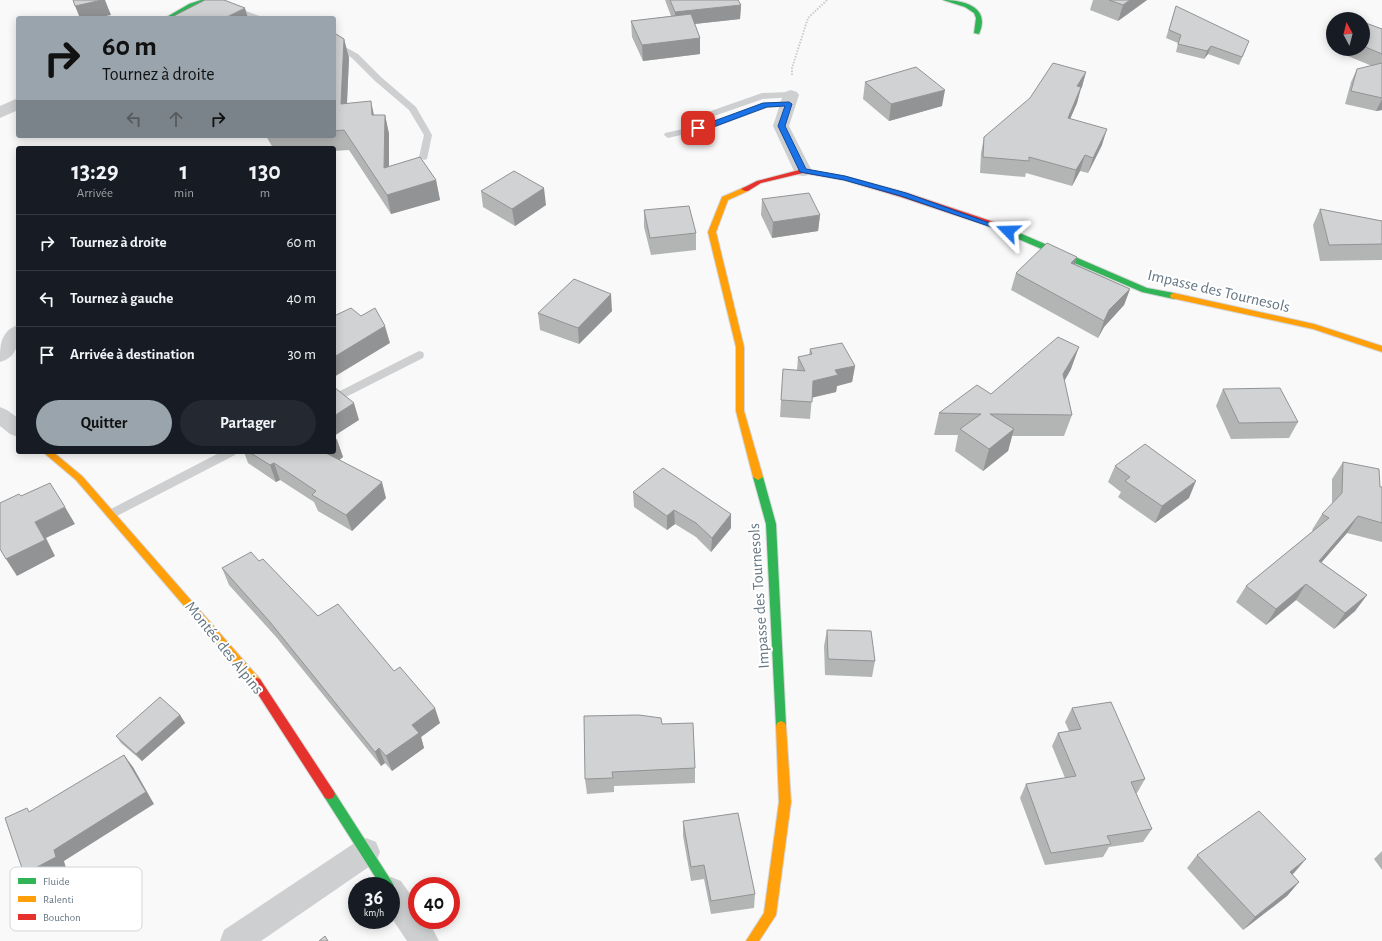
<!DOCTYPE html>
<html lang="fr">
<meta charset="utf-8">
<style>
body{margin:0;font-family:"Alegreya Sans",sans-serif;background:#242831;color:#f1f3f6;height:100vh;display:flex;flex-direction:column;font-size:15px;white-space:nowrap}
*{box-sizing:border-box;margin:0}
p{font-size:13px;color:#9ea1a6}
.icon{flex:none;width:22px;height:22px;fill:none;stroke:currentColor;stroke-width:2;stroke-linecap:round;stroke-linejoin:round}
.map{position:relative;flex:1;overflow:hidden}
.drawer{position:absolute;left:16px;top:146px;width:320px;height:308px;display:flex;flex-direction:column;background:#171b24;border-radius:4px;box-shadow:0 2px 10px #0003}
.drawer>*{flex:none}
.banner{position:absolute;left:16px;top:16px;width:320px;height:122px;border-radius:4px;box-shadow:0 2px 10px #0003;background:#99a4ac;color:#111;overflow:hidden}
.needle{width:26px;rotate:353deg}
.tools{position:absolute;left:1326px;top:12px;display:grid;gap:8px}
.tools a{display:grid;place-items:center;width:44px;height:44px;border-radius:50%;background:#171b24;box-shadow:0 2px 10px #0003;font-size:20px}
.speed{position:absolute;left:348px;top:877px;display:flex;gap:8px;font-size:20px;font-weight:700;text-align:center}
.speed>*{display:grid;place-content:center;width:52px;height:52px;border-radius:50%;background:#171b24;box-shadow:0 2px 10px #0003;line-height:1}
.speed small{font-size:10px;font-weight:400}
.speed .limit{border:6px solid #d22;background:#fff;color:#111}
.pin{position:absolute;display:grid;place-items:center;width:34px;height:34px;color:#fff;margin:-17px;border-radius:8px;box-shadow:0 2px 6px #0006}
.me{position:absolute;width:44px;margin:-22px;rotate:292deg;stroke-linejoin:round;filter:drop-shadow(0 0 3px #0008)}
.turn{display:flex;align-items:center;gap:14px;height:84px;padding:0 20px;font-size:18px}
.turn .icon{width:52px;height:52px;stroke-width:2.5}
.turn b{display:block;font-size:28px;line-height:34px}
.lanes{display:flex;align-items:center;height:38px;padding:0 20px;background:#0003;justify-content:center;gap:20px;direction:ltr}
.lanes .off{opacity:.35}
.eta{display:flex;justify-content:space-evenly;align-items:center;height:68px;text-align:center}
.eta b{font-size:24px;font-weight:700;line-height:28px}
.button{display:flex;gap:8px;margin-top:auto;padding:8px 20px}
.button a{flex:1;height:46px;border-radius:24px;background:#99a4ac;color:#111;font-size:16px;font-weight:700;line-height:46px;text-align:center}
.button a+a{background:#242831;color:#f1f3f6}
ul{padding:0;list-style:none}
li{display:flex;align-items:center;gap:12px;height:56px;padding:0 20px;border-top:1px solid #363941}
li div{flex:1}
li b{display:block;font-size:15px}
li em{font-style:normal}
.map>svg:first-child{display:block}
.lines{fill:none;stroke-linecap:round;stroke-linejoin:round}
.fast-casing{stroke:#d5d6d7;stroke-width:2}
.slow-casing{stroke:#d5d6d7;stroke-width:2}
.jam-casing{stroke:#d5d6d7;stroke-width:2}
.path{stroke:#cbcccd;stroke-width:2;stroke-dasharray:1.5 1.5;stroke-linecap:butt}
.lane{fill:#cecfd0;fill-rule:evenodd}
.street{fill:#cecfd0;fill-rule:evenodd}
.fast{fill:#30b455;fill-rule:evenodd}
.slow{fill:#ff9f0a;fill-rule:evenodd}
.jam{fill:#e5322d;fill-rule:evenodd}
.wall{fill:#b3b5b5}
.shaded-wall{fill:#929394}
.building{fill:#d0d2d3;stroke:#929394}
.route{fill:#1a73e8;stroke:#114b97}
.labels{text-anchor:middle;stroke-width:4;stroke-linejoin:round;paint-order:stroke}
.street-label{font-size:16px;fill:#657683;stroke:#fff}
.key{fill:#fff;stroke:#d1d6da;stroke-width:1}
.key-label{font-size:11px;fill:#657683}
</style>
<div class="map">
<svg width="1382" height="941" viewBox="0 0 1382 941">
<rect width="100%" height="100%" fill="#f9f9f9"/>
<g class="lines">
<defs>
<path id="fast" d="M 201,0 L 210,0 L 193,6 L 172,18 L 165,18 L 189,4 Z
M 943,0 C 964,0 991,7 979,34 L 974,33 L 976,18 L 974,13 L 965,7 Z
M 988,222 L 994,222 L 1147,288 L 1174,293 L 1178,296 L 1174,299 L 1142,292 L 988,226 Z
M 758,474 L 763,477 L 776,524 L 786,726 L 785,729 L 781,731 L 777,729 L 776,726 L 766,524 L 753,477 Z
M 329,789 L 333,790 L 392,882 L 394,886 L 392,890 L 391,891 L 391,886 L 381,886 L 325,798 L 323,794 L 325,790 Z"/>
<path id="slow" d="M 745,187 L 749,189 L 748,191 L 728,200 L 716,232 L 744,347 L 744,411 L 763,477 L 758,480 L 753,477 L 736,411 L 736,347 L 708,232 L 722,197 Z
M 1174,293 L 1314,324 L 1382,346 L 1382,352 L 1313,329 L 1171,298 L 1170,296 L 1171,294 Z
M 43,452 L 53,452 L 82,476 L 260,679 L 261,682 L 260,685 L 256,686 L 252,685 L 76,480 Z
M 781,721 L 785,723 L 786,726 L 791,802 L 776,915 L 759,941 L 746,941 L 764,913 L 779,802 L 776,726 L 777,723 Z"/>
<path id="jam" d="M 803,169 L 847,177 L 907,193 L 994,222 L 995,224 L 994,226 L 988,226 L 901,197 L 844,180 L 803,173 L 761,183 L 748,191 L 745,191 L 741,189 L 757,181 Z
M 256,678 L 260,679 L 333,790 L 335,794 L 333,798 L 329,799 L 325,798 L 252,685 L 251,682 L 252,679 Z"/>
</defs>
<use href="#fast" class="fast-casing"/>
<use href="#slow" class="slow-casing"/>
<use href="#jam" class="jam-casing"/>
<path class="path" d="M 792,75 L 792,68 L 808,18 L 827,0"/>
<path class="lane" d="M 206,0 L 217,0 L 265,18 L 253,18 Z
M 334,41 L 358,54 L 381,77 L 416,107 L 432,135 L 427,159 L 424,160 L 419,157 L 424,135 L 409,110 L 375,81 L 352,58 L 334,47 Z
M 791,92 L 794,93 L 795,95 L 794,97 L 763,99 L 714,116 L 711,117 L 707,114 L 708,112 L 762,93 Z
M 789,101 L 792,102 L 793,104 L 792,106 L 767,108 L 716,127 L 668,138 L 664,135 L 665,133 L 710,123 L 763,103 Z
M 419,351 L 423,352 L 424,355 L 423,358 L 334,403 L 334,394 Z
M 221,452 L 237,452 L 235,455 L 115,517 L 111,519 L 107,517 L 105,514 L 107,511 Z"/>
<path class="street" d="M 791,90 L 797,92 L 799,95 L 789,126 L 812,171 L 809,175 L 803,176 L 797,175 L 794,171 L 773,126 L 783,95 L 785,92 Z
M 18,98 L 18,110 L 0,118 L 0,106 Z
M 18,325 C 18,342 19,357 0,362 C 0,346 0,331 18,325 Z
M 0,407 L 7,410 L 18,418 L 18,437 L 10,434 L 0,426 Z
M 366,838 L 376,842 L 380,852 L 376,862 L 261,941 L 220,941 L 224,930 L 356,842 Z
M 391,877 L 401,881 L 417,904 L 417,920 L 428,920 L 439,941 L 407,941 L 391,917 L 391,886 L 379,886 L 381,881 Z"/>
<use href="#fast" class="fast"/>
<use href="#slow" class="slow"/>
<use href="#jam" class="jam"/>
</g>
<path class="wall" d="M 665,0 L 738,0 L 741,5 L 740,19 L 695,24 L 700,38 L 700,54 L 643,61 L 632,37 L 631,21 L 671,16 Z
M 1093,0 L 1147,0 L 1118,21 L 1090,10 Z
M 1176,6 L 1246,49 L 1239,65 L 1208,54 L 1204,59 L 1176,52 L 1178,43 L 1166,38 Z
M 1363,22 L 1382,29 L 1382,110 L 1376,111 L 1345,104 L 1351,82 L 1357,69 L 1372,66 L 1338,52 L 1340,49 L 1363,49 Z
M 334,35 L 344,39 L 349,58 L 347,103 L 374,115 L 385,115 L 389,134 L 389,166 L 436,180 L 440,200 L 391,214 L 349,150 L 334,151 L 334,148 L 273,148 L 266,136 L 334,136 Z
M 1086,72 L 1077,103 L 1070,119 L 1102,145 L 1088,173 L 1080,171 L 1072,186 L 1026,173 L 1025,177 L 980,173 L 981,153 L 984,137 Z
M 865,82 L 942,106 L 889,121 L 863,99 Z
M 481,191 L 546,205 L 515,226 L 483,207 Z
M 762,199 L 820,215 L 818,231 L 772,238 L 761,215 Z
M 1320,209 L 1382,221 L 1382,260 L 1320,261 L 1313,225 Z
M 644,210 L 696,233 L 696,250 L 651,255 L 644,227 Z
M 1075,264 L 1130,289 L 1124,305 L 1104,327 L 1098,338 L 1011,290 L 1016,273 Z
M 612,311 L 579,344 L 540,330 L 538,313 Z
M 810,349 L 855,366 L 852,382 L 837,386 L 836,392 L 812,397 L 810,419 L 780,417 L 783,369 L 797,370 L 798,357 L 809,355 Z
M 1071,369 L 1064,381 L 1072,415 L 1064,436 L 1012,436 L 1008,451 L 983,471 L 955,451 L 958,435 L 934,435 L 939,413 L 991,394 Z
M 1223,389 L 1298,422 L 1289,438 L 1231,439 L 1216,406 Z
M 337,440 L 343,457 L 339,460 L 386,498 L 352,531 L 318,511 L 314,502 L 280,480 L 276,482 L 248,463 L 244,452 L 334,452 Z
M 1343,462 L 1380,487 L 1382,487 L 1382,542 L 1347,533 L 1321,562 L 1367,595 L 1355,611 L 1334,629 L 1296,600 L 1266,625 L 1236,602 L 1246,586 L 1313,531 L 1312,530 L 1322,514 L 1332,504 L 1332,479 Z
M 1115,466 L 1189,498 L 1155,523 L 1118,497 L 1121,492 L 1108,482 Z
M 633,492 L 731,528 L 711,552 L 696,537 L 675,524 L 667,530 L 634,507 Z
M 259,561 L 318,616 L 394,671 L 440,723 L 421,737 L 424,748 L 392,771 L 385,763 L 381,766 L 277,638 L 229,585 L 222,568 Z
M 827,630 L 875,661 L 872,677 L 825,675 L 824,646 Z
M 1072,708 L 1145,779 L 1137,793 L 1136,793 L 1152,829 L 1143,842 L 1109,847 L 1103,857 L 1045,865 L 1020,798 L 1026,784 L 1065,778 L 1052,746 L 1058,733 L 1069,731 L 1065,722 Z
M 180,715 L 185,723 L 142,761 L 121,743 L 116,736 Z
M 662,724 L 695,768 L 695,783 L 614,786 L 614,792 L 587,794 L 585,779 Z
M 683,821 L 755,894 L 754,908 L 711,914 L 704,879 L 691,881 L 683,836 Z
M 1382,851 L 1382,870 L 1374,859 Z
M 1197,855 L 1294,873 L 1292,874 L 1299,882 L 1287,896 L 1243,930 L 1187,868 Z"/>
<path class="shaded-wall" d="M 102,0 L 105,0 L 111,15 L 96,18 L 80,18 L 75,6 Z
M 1130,0 L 1147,0 L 1118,21 L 1123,5 Z
M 741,5 L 740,19 L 675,26 L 675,12 Z
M 245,8 L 248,18 L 225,18 Z
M 700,38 L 700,54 L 643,61 L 642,45 Z
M 344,39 L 349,58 L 346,123 L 341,104 Z
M 1211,46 L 1208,54 L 1204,59 L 1207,51 Z
M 1086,72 L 1082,87 L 1073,101 L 1077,86 Z
M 1081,87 L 1077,103 L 1064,133 L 1068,118 Z
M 945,90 L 942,106 L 889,121 L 891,104 Z
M 1382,99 L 1382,110 L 1376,111 Z
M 371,101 L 375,120 L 372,115 Z
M 385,115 L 389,134 L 389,187 L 384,168 Z
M 1107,129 L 1102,145 L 1088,173 L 1093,158 Z
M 1085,155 L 1080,171 L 1072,186 L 1076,170 Z
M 436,180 L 440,200 L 391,214 L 387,195 Z
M 544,188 L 546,205 L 515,226 L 512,209 Z
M 820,215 L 818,231 L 772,238 L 773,222 Z
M 1077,257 L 1072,274 L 1071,263 Z
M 1130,289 L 1124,305 L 1104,327 L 1098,338 L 1104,321 L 1109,310 Z
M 611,294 L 612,311 L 579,344 L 578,328 Z
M 385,326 L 390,343 L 334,377 L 334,357 Z
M 1079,347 L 1071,369 L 1056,396 L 1063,374 Z
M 855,366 L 852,382 L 837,386 L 836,392 L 811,398 L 813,381 L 835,370 Z
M 354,403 L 359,420 L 334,436 L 334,416 Z
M 1014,429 L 1008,451 L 983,471 L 989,449 Z
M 337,440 L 343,457 L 329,468 L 324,452 L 334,452 L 334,443 Z
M 274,463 L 280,480 L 276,482 L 270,465 Z
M 1196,481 L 1189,498 L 1155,523 L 1162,506 Z
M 382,482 L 386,498 L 352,531 L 346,515 Z
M 65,507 L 75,524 L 46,538 L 55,556 L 17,576 L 6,559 L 35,522 Z
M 674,510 L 675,524 L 667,530 L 667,516 Z
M 731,514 L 731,528 L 711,552 L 712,538 Z
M 1358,516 L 1347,533 L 1309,577 L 1319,561 Z
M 1306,584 L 1296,600 L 1266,625 L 1276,609 Z
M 1367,595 L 1355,611 L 1334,629 L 1345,613 Z
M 435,708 L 440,723 L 421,737 L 424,748 L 392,771 L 386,756 L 412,725 Z
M 180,715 L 185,723 L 142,761 L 136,754 Z
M 379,748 L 385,763 L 381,766 L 375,752 Z
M 124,755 L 133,767 L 154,804 L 64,861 L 66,868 L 35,885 L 24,874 L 54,850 Z
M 1306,859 L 1294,873 L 1278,886 L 1290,872 Z
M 1299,882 L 1287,896 L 1243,930 L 1255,917 Z"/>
<path class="building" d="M 73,0 L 102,0 L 75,6 Z
M 205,0 L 224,0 L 245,8 L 225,18 L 170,18 Z
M 670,0 L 738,0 L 741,5 L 675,12 Z
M 1109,0 L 1130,0 L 1123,5 Z
M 1176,6 L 1249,41 L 1242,57 L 1211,46 L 1207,51 L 1178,44 L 1181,35 L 1169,30 Z
M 691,14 L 700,38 L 642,45 L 631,21 Z
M 1363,22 L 1382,29 L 1382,54 L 1363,46 Z
M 336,34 L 344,39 L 341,104 L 371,101 L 372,115 L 385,115 L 384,168 L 420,157 L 436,180 L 387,195 L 344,130 L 334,131 L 334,35 Z
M 1053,63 L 1086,72 L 1077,86 L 1081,87 L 1068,118 L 1107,129 L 1093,158 L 1085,155 L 1076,170 L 1029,157 L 1029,161 L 983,157 L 984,137 L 1030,98 Z
M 1382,63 L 1382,98 L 1351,91 L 1357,69 Z
M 916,67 L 945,90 L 891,104 L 865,82 Z
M 514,171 L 544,188 L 512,209 L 481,191 Z
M 809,193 L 820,215 L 773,222 L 762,199 Z
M 689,206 L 696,233 L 650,238 L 644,210 Z
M 1320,209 L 1382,221 L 1382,244 L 1329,245 Z
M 1047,243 L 1077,257 L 1071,263 L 1130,289 L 1109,310 L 1104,321 L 1016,273 Z
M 574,279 L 611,294 L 578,328 L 538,313 Z
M 351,308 L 361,316 L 375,308 L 385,326 L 334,357 L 334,316 Z
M 1058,337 L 1079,347 L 1063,374 L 1072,415 L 990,414 L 1014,429 L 989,449 L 960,429 L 981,414 L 939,413 L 977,385 L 991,394 Z
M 842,343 L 855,366 L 835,370 L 838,375 L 813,381 L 812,402 L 781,400 L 783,369 L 805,371 L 798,357 L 812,354 L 810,349 Z
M 334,387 L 354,403 L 334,416 Z
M 1280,388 L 1298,422 L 1239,423 L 1223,389 Z
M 334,438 L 337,440 L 334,443 Z
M 1145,444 L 1196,481 L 1162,506 L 1125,481 L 1130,477 L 1115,466 Z
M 249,452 L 324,452 L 382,482 L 346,515 L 312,495 L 316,491 L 274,463 L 270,465 Z
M 1343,462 L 1379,469 L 1380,487 L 1382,487 L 1382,523 L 1358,516 L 1319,561 L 1367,595 L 1345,613 L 1306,584 L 1276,609 L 1246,586 L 1329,518 L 1322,514 L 1342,493 Z
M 663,468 L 731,514 L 712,538 L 696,523 L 674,510 L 667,516 L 633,492 Z
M 50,483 L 65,507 L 35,522 L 45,540 L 6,559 L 0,549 L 0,503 L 19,494 L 21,496 Z
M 251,552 L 259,561 L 263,559 L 318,616 L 338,604 L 394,671 L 400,667 L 435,708 L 412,725 L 419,733 L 386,756 L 379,748 L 375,752 L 270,622 L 222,568 Z
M 827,630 L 871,631 L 875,661 L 828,659 Z
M 160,697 L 180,715 L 136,754 L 116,736 Z
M 1111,702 L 1145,779 L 1131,782 L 1152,829 L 1107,836 L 1111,844 L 1051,853 L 1026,784 L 1076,776 L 1058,733 L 1081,729 L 1072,708 Z
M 639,715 L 661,718 L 662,724 L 693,723 L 695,768 L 612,772 L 613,778 L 585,779 L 584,716 Z
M 124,755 L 146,792 L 54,850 L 56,857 L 24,874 L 5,818 L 27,808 L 29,812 Z
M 1259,811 L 1306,859 L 1290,872 L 1299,882 L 1255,917 L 1197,855 Z
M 738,813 L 755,894 L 711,901 L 704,865 L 691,867 L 683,821 Z
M 325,936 L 328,941 L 319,941 Z"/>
<path class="route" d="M 789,102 L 792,104 L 785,126 L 806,169 L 845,176 L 906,193 L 1012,231 L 1011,232 L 1006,232 L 901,196 L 844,180 L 800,172 L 778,126 L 785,106 L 767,107 L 716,126 L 698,130 L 695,128 L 763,103 Z"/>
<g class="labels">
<g class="street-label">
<text transform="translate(1219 290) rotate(13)" y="6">Impasse des Tournesols</text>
<text transform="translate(758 596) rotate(-94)" y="6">Impasse des Tournesols</text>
<text transform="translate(225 647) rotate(51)" y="6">Montée des Alpins</text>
</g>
</g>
<rect x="10" y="867" width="132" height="64" rx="6" class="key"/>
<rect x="18" y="878" width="18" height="6" fill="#30b455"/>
<rect x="18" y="896" width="18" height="6" fill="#ff9f0a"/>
<rect x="18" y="914" width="18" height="6" fill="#e5322d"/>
<g class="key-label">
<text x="43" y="885">Fluide</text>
<text x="43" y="903">Ralenti</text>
<text x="43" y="921">Bouchon</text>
</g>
</svg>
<div class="tools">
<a><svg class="needle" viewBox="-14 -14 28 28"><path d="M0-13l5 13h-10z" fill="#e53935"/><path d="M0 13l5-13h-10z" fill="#9ea1a6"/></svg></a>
</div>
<div class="speed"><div>36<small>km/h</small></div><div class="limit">40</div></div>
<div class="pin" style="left:698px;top:128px;background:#d93025"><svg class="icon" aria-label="arrive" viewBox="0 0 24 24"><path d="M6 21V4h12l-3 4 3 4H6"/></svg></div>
<svg class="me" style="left:1008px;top:231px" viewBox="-20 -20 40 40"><path d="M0-17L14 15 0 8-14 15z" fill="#1a73e8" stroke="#fff" stroke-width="4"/></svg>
<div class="banner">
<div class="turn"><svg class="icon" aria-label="right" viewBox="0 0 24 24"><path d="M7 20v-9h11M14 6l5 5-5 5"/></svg><div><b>60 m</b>Tournez à droite</div></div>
<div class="lanes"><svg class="icon off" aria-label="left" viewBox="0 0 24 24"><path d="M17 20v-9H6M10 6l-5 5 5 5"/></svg><svg class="icon off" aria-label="ahead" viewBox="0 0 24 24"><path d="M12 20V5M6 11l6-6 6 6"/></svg><svg class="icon" aria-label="right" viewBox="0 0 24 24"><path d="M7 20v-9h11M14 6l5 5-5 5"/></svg></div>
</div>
<section class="drawer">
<div class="eta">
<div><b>13:29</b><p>Arrivée</p></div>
<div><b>1</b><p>min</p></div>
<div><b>130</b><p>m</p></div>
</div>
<ul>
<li><svg class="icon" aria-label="right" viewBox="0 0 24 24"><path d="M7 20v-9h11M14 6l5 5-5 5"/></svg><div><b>Tournez à droite</b></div><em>60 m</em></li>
<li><svg class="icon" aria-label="left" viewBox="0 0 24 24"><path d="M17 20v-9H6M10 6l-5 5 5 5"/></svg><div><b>Tournez à gauche</b></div><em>40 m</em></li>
<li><svg class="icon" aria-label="arrive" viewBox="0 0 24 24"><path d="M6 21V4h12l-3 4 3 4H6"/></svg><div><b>Arrivée à destination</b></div><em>30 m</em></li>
</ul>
<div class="button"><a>Quitter</a><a>Partager</a></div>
</section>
</div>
